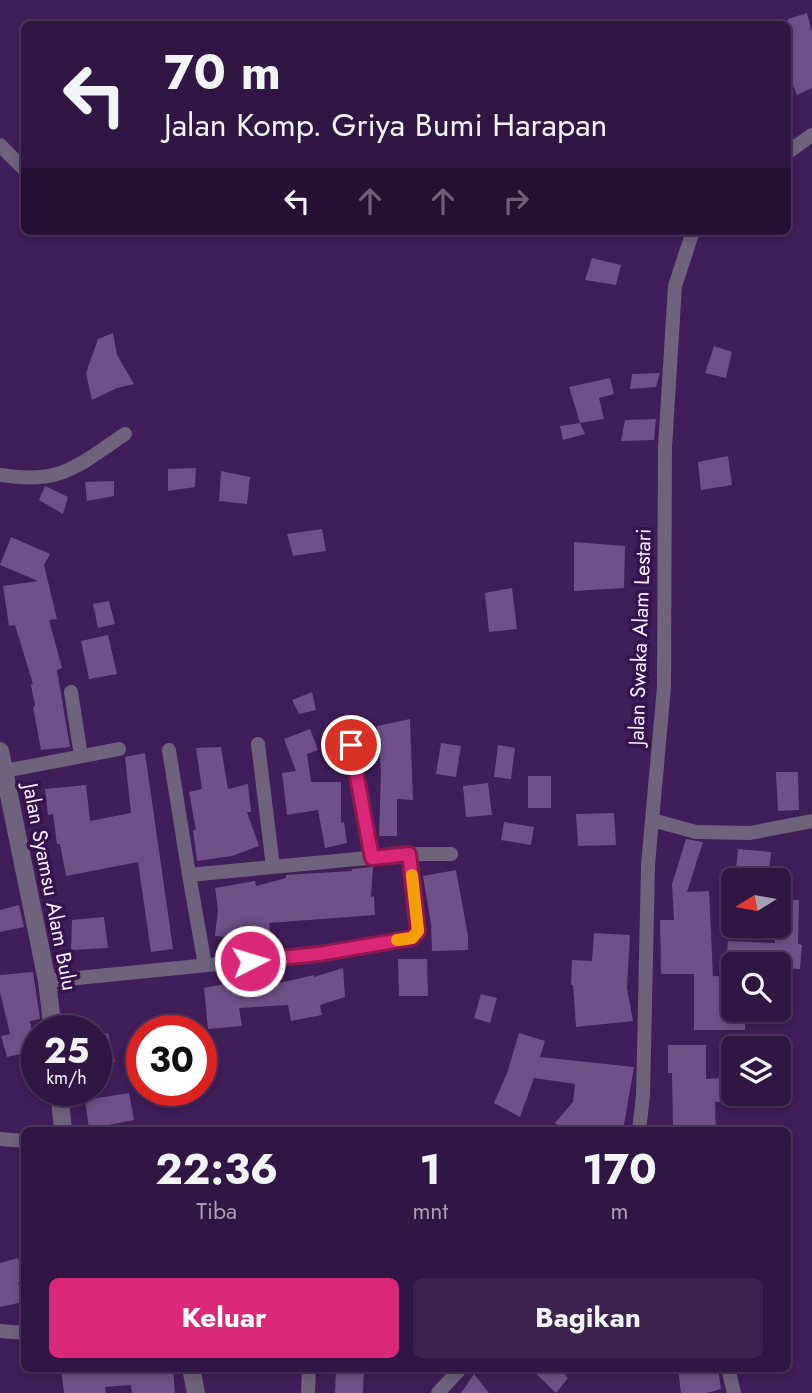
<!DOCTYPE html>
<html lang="id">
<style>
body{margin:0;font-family:Jost,sans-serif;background:#3c234e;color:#f1f3f6;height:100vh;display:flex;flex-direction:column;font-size:26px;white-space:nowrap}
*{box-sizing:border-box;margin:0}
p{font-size:23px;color:#a89fb2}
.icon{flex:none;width:38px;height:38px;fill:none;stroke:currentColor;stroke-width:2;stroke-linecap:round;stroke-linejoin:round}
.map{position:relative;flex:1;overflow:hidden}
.details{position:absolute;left:21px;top:1127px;width:770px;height:245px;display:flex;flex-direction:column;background:#301643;border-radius:10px;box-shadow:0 4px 10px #0003,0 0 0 2px #4b355c}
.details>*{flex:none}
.guide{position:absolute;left:21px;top:21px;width:770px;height:214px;border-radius:10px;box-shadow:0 4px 10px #0003,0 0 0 2px #4b355c;background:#301643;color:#f1f3f6;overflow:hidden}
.needle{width:46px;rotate:259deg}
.buttons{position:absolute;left:721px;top:868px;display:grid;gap:14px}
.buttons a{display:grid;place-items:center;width:70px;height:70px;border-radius:10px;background:#301643;box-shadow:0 4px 10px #0003,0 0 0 2px #4b355c;font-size:35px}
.speed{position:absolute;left:21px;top:1015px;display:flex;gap:14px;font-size:35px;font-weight:700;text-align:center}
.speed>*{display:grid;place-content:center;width:91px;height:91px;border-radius:50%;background:#301643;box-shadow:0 4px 10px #0003,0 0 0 2px #4b355c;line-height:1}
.speed small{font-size:18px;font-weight:400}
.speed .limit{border:10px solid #d22;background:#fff;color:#111}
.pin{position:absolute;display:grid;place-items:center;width:60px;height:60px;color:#fff;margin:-30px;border:4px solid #fff;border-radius:50%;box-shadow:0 2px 7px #0007}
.me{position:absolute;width:77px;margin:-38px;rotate:85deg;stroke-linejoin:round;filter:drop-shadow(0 0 5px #0008)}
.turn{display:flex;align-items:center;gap:24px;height:147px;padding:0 28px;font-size:32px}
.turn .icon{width:91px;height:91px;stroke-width:2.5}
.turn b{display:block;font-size:49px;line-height:60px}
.lanes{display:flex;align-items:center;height:66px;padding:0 28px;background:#0003;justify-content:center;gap:35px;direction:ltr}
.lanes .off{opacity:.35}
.eta{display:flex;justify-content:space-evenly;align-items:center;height:119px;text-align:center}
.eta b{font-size:42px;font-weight:700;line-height:49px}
.primary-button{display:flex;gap:14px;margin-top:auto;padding:14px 28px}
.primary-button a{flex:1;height:80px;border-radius:10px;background:#db2777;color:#fff;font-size:28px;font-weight:700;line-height:80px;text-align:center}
.primary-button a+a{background:#3c234e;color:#f1f3f6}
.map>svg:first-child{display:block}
.building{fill:#6f5089}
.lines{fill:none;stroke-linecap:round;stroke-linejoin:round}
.minor{stroke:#6f627c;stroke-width:14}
.tertiary{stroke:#6f627c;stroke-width:18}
.route-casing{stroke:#8e194d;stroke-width:18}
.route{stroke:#db2777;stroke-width:12}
.slow{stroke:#f59e0b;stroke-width:12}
.labels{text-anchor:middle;stroke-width:7;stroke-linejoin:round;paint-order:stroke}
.street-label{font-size:21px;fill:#f7f0ff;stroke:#36124e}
</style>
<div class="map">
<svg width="812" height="1393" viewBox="0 0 812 1393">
<rect width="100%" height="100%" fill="#401e59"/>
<path class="building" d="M 807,13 L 812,33 L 812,88 L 797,95 L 788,73 L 788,19 Z
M 592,258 L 621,265 L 616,285 L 585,280 Z
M 113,333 L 117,355 L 134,384 L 117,388 L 92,400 L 86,373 L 98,339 Z
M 714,346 L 732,352 L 726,378 L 705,373 Z
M 660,373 L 656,387 L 630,389 L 632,374 Z
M 610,378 L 614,394 L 599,398 L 604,419 L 580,423 L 585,434 L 563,440 L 560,426 L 580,423 L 569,387 Z
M 656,419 L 654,440 L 621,441 L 625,420 Z
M 728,456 L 732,485 L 701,490 L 698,462 Z
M 196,468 L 195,487 L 168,491 L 168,469 Z
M 221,471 L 250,477 L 247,504 L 219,501 Z
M 114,481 L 114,496 L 87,501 L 85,482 Z
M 45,486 L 68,497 L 63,514 L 39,500 Z
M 322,529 L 326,551 L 293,556 L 287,534 Z
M 11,537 L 50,554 L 44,565 L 57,619 L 49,620 L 62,668 L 57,670 L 70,747 L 41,750 L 33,707 L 35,706 L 31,685 L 33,684 L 15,625 L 9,626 L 3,586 L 38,581 L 0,565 Z
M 574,542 L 625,546 L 624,588 L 574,591 Z
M 512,588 L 517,629 L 489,632 L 485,593 Z
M 109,601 L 115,624 L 98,628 L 93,604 Z
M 108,635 L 117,674 L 89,679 L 81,641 Z
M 312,692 L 316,710 L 299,714 L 292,700 Z
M 410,719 L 413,800 L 397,799 L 397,836 L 379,836 L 381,771 L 377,726 Z
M 310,729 L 318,750 L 307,754 L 311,782 L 341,782 L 341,823 L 344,822 L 347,843 L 325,848 L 318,810 L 287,815 L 282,773 L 296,771 L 284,739 Z
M 441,743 L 461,746 L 456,777 L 436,774 Z
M 498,745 L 515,748 L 511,779 L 494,777 Z
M 221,747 L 228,789 L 248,784 L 251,812 L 247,812 L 259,846 L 232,856 L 197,861 L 193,830 L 196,830 L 189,792 L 202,789 L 196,748 Z
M 145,753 L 173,949 L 151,952 L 138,862 L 66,876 L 60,844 L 57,844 L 53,814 L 48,815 L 45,789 L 86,785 L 90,821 L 131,813 L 125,757 Z
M 776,772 L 798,772 L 799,810 L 778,811 Z
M 528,776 L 551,776 L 551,808 L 528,808 Z
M 488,783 L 492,815 L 466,817 L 463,786 Z
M 614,813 L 616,845 L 578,846 L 576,814 Z
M 504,822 L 534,827 L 531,845 L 501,840 Z
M 686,839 L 703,842 L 687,892 L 709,891 L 713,976 L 733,977 L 733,1010 L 745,1010 L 745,1030 L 694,1030 L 694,974 L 661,974 L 660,920 L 674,920 L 672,884 Z
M 738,849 L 771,852 L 768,880 L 735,880 Z
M 373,867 L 371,897 L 374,896 L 375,915 L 269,923 L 271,936 L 246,939 L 215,936 L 218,910 L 215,888 L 255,881 L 256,886 L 286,878 L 286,875 L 352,871 L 352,869 Z
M 456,870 L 468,936 L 468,950 L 432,951 L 431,924 L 423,876 Z
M 779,900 L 799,900 L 798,944 L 802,945 L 800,969 L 779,968 L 779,964 L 726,964 L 728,941 L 775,943 L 775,926 L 779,926 Z
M 19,905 L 24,927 L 0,932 L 0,910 Z
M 104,917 L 108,948 L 71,950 L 72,920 Z
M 594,933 L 630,935 L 627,988 L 633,1021 L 576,1027 L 573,985 L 571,985 L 572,960 L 592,961 Z
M 398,959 L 427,959 L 428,996 L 399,996 Z
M 343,968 L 345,997 L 320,1005 L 322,1015 L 291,1021 L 288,1005 L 239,1008 L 242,1026 L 208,1029 L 204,988 L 235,982 L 236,984 L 270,976 L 271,985 L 314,975 L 314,977 Z
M 33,972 L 40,1019 L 30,1021 L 35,1051 L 7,1057 L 1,1036 L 10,1034 L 0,992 L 0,975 Z
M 481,994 L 497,998 L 490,1023 L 474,1018 Z
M 108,1033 L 115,1062 L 96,1068 L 96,1036 Z
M 519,1033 L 545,1041 L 540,1057 L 634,1067 L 623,1130 L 564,1130 L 555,1123 L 573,1102 L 575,1084 L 534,1078 L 520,1117 L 494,1103 L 507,1073 Z
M 668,1045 L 706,1045 L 706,1079 L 733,1077 L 733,1101 L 715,1102 L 716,1130 L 673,1130 L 672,1073 L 668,1073 Z
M 129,1093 L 134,1120 L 89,1129 L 85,1100 Z
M 18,1258 L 23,1281 L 18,1282 L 23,1302 L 0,1307 L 0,1263 Z
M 61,1368 L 173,1368 L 175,1393 L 132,1393 L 131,1385 L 105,1387 L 106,1393 L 64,1393 Z
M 336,1368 L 364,1368 L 363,1393 L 335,1393 Z
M 530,1368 L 559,1368 L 568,1378 L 556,1393 Z
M 678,1368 L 718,1368 L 721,1389 L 707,1393 L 681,1393 Z
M 474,1374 L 489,1393 L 461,1393 Z"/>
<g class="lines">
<path class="minor" d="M 0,145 L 24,169
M 788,152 L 812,135
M 0,475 C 60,485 78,466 125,434
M 71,692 L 81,756
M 258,744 L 273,867
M 351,745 L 372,858
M 169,750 L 189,875
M 5,771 L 119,749
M 652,820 L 696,832 L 750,833 L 812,821
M 205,965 L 189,875 L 409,854 L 451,854
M 47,981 L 319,954 L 412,938 L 418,931 L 409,854
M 639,1130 L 643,1096 L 648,865 L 664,687 L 665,447 L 675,286 L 693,231
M 0,1139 L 24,1141
M 0,1331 L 24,1333
M 728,1368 L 734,1393
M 308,1393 L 309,1368
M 438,1393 L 461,1368"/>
<path class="tertiary" d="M 0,751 L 47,981 L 53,1031
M 59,1090 L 63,1130
M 191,1368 L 196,1393"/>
</g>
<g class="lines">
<defs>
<path id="route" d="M 250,961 L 319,954 L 412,938 L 418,931 L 409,854 L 372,858 L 351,745"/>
</defs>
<use href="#route" class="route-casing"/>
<use href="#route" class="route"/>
<path class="slow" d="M 397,940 L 412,938 L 418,931 L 412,875"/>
</g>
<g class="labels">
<g class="street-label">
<text transform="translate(640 637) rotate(-88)" y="7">Jalan Swaka Alam Lestari</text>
<text transform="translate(50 887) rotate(79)" y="7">Jalan Syamsu Alam Bulu</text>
</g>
</g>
</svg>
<div class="buttons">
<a><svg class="needle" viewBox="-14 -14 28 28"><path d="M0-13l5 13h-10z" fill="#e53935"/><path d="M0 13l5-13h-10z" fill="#a89fb2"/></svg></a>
<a><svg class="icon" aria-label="search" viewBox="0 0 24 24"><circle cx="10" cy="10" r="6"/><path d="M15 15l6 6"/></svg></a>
<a><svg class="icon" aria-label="layers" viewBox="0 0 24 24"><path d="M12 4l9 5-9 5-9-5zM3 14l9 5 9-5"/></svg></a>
</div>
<div class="speed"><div>25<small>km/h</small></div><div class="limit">30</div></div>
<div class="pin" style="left:351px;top:745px;background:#d93025"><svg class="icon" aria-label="arrive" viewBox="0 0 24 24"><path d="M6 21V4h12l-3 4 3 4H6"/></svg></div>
<svg class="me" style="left:250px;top:961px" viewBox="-20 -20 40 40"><circle r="17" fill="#db2777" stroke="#fff" stroke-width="3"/><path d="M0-11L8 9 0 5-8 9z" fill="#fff"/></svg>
<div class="guide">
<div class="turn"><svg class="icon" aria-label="left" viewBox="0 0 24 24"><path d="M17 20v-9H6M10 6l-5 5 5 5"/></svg><div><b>70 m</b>Jalan Komp. Griya Bumi Harapan</div></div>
<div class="lanes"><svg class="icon" aria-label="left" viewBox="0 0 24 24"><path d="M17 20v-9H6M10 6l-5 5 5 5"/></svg><svg class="icon off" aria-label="ahead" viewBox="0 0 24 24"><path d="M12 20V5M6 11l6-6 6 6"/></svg><svg class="icon off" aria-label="ahead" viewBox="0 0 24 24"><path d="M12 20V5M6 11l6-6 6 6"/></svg><svg class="icon off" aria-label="right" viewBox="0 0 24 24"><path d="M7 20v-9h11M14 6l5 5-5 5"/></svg></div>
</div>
<section class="details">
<div class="eta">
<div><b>22:36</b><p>Tiba</p></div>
<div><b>1</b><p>mnt</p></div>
<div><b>170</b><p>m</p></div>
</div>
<div class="primary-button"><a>Keluar</a><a>Bagikan</a></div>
</section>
</div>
